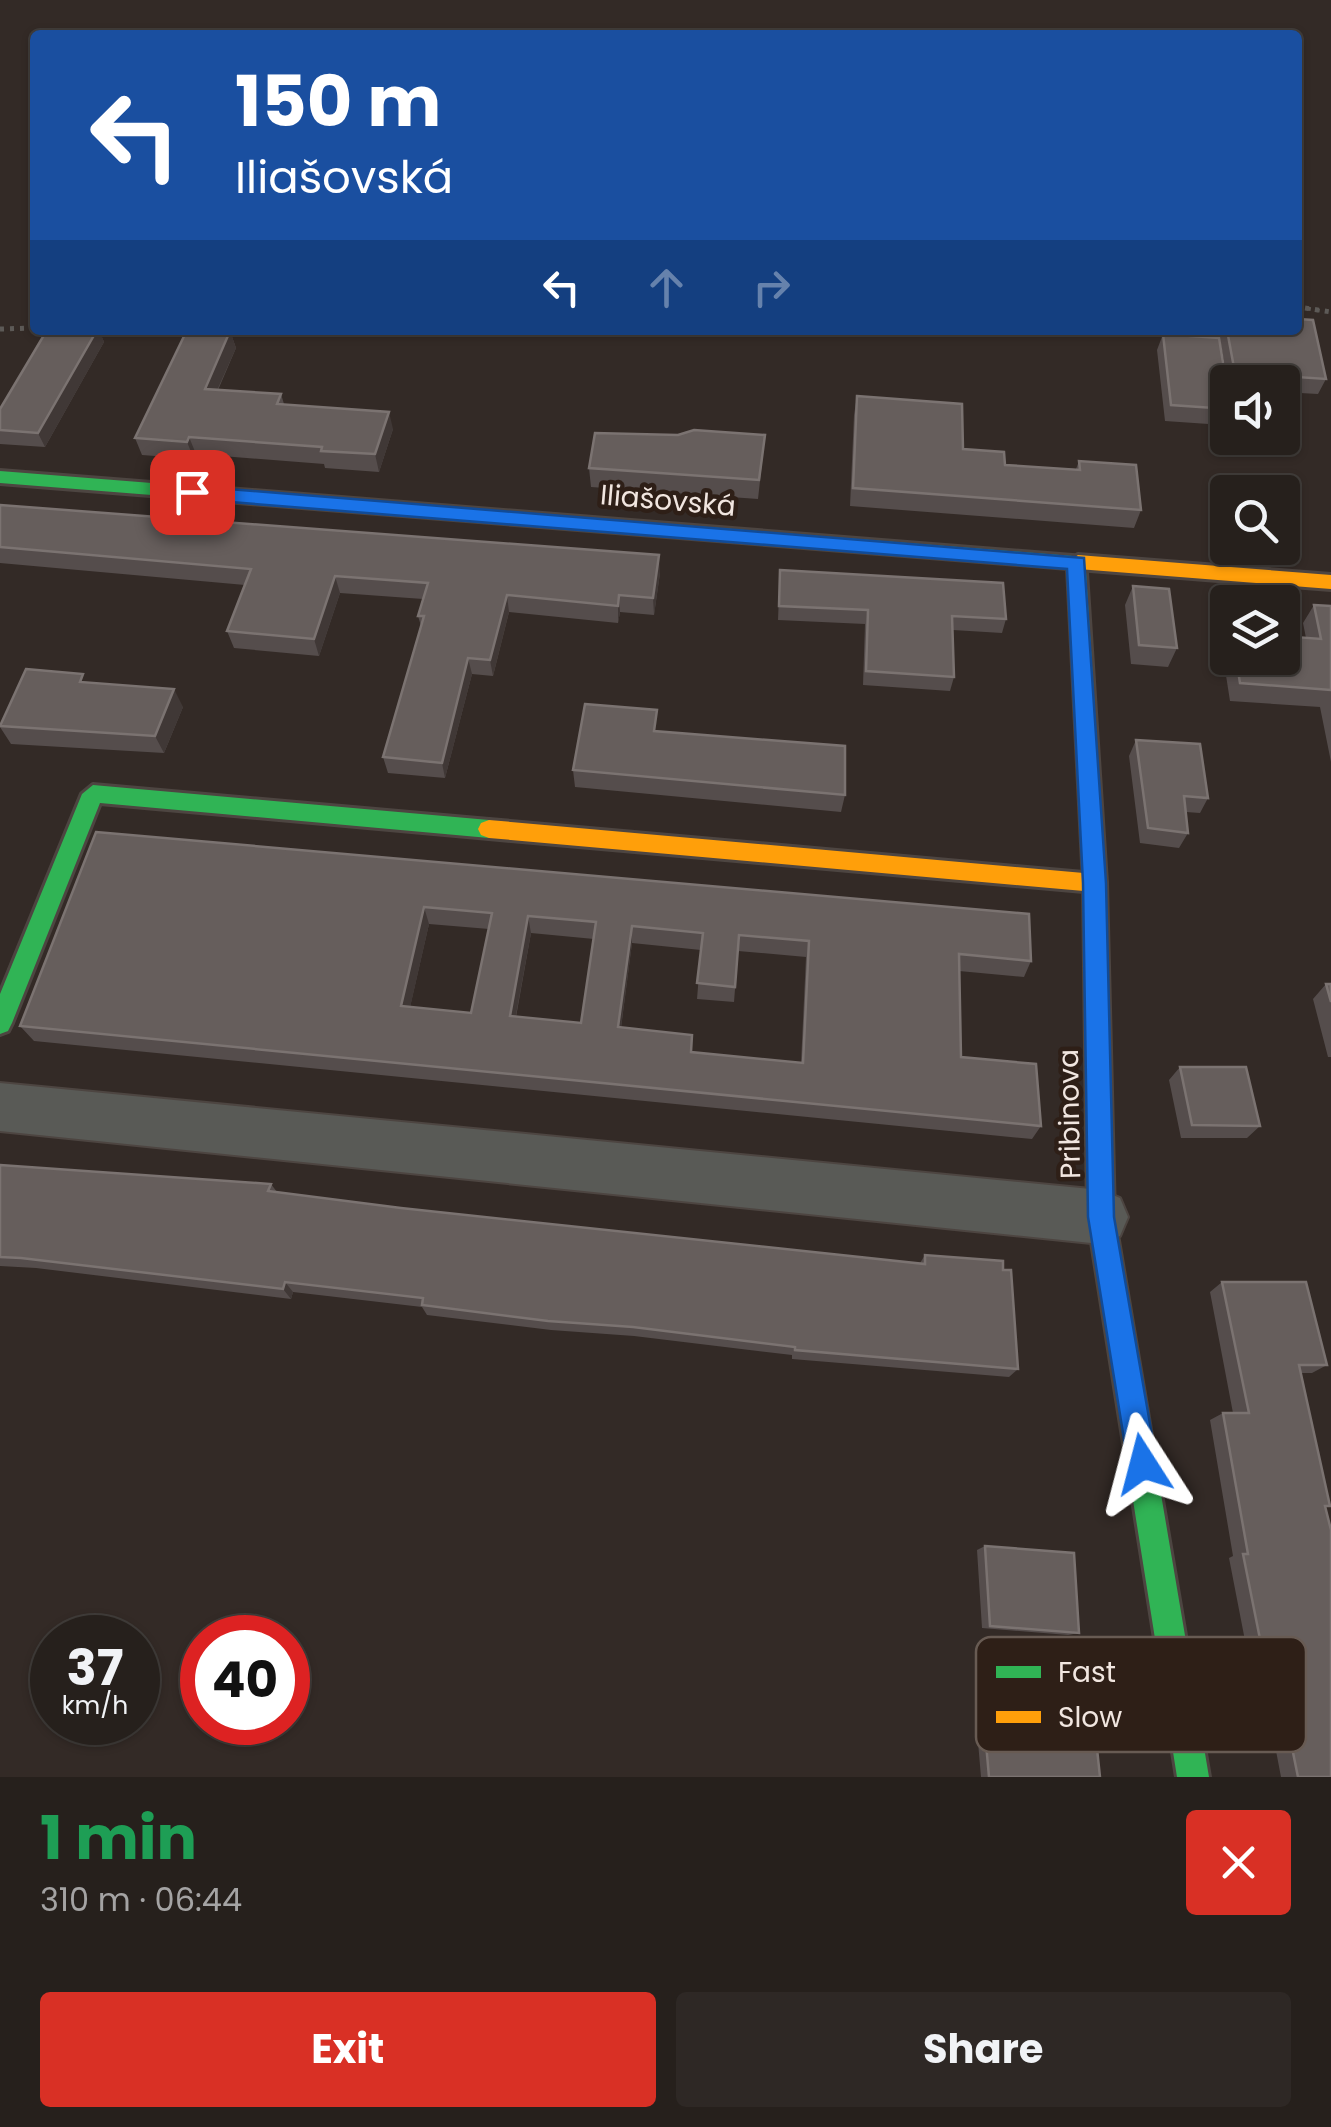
<!DOCTYPE html>
<meta charset="utf-8">
<style>
body{margin:0;font-family:Poppins,sans-serif;background:#2e2825;color:#f1f3f6;height:100vh;display:flex;flex-direction:column;font-size:38px;white-space:nowrap}
*{box-sizing:border-box;margin:0}
p{font-size:32px;color:#a4a3a3}
.icon{flex:none;width:55px;height:55px;fill:none;stroke:currentColor;stroke-width:2;stroke-linecap:round;stroke-linejoin:round}
.map{position:relative;height:1777px;overflow:hidden}
.side{display:flex;flex-direction:column;background:#26201c;flex:1}
.side>*{flex:none}
.hud{position:absolute;left:30px;top:30px;width:1272px;height:305px;border-radius:10px;box-shadow:0 2px 8px #0004,0 0 0 2px #423e3b;background:#1a4fa0;color:#fff;overflow:hidden}
.controls{position:absolute;left:1210px;top:365px;display:grid;gap:20px}
.controls a{display:grid;place-items:center;width:90px;height:90px;border-radius:10px;background:#26201c;box-shadow:0 2px 8px #0004,0 0 0 2px #423e3b;font-size:50px}
.speed{position:absolute;left:30px;top:1615px;display:flex;gap:20px;font-size:50px;font-weight:700;text-align:center}
.speed>*{display:grid;place-content:center;width:130px;height:130px;border-radius:50%;background:#26201c;box-shadow:0 2px 8px #0004,0 0 0 2px #423e3b;line-height:1}
.speed small{font-size:25px;font-weight:400}
.speed .limit{border:15px solid #d22;background:#fff;color:#111}
.pin{position:absolute;display:grid;place-items:center;width:85px;height:85px;color:#fff;margin:-42px;border-radius:20px;box-shadow:0 5px 15px #0006}
.me{position:absolute;width:110px;margin:-55px;rotate:351deg;stroke-linejoin:round;filter:drop-shadow(0 0 8px #0008)}
.turn{display:flex;align-items:center;gap:35px;height:210px;padding:0 40px;font-size:45px}
.turn .icon{width:130px;height:130px;stroke-width:2.5}
.turn b{display:block;font-size:70px;line-height:85px}
.lanes{display:flex;align-items:center;height:95px;padding:0 40px;background:#0003;justify-content:center;gap:50px;direction:ltr}
.lanes .off{opacity:.35}
.round{display:grid;place-items:center;flex:none;width:105px;height:105px;border-radius:10px;background:#2e2825}
.summary{display:flex;align-items:center;justify-content:space-between;height:170px;padding:0 40px}
h1{font-size:60px;font-weight:700;line-height:75px;color:#1e9e55}
.primary-button{display:flex;gap:20px;margin-top:auto;padding:20px 40px}
.primary-button a{flex:1;height:115px;border-radius:10px;background:#d93025;color:#fff;font-size:40px;font-weight:700;line-height:115px;text-align:center}
.primary-button a+a{background:#2e2825;color:#f1f3f6}
.map>svg:first-child{display:block}
.lines{fill:none;stroke-linecap:round;stroke-linejoin:round}
.street-casing{stroke:#4d4541;stroke-width:4}
.fast-casing{stroke:#4d4541;stroke-width:6}
.slow-casing{stroke:#4d4541;stroke-width:6}
.path-far1{stroke:#5d5a57;stroke-width:4;stroke-dasharray:4 5;stroke-linecap:butt}
.path{stroke:#5d5a57;stroke-width:5;stroke-dasharray:4 6;stroke-linecap:butt}
.street{fill:#595a56;fill-rule:evenodd}
.fast{fill:#30b455;fill-rule:evenodd}
.slow{fill:#ff9f0a;fill-rule:evenodd}
.wall{fill:#554d4c;fill-rule:evenodd}
.shaded-wall{fill:#403836}
.building{fill:#665e5c;stroke:#7b7371;stroke-width:2.5;fill-rule:evenodd}
.route{fill:#1a73e8;stroke:#114b97;stroke-width:2.5}
.labels{text-anchor:middle;stroke-width:9;stroke-linejoin:round;paint-order:stroke}
.street-label{font-size:28px;fill:#f1e6e0;stroke:#2e1f17}
.key{fill:#2e1f17;stroke:#685b53;stroke-width:2.5}
.key-label{font-size:28px;fill:#f1e6e0}
</style>
<div class="map">
<svg width="1331" height="1777" viewBox="0 0 1331 1777">
<rect width="100%" height="100%" fill="#332a26"/>
<g class="lines">
<defs>
<path id="street" d="M 0,1083 L 1101,1190 L 1120,1198 L 1128,1217 L 1120,1236 L 1101,1244 L 0,1131 Z"/>
<path id="fast" d="M 0,471 L 1085,557 L 1106,883 L 1114,1217 L 1209,1777 L 1177,1777 L 1088,1217 L 1084,883 L 1068,568 L 0,483 Z
M 93,785 L 489,820 L 497,823 L 500,829 L 497,835 L 489,838 L 100,803 L 12,1023 L 8,1031 L 0,1034 L 0,994 L 82,794 Z"/>
<path id="slow" d="M 1078,555 L 1331,575 L 1331,589 L 1078,569 L 1068,562 Z
M 489,820 L 1095,874 L 1103,876 L 1106,883 L 1103,890 L 1095,892 L 489,838 L 481,835 L 478,829 L 481,823 Z"/>
</defs>
<use href="#street" class="street-casing"/>
<use href="#fast" class="fast-casing"/>
<use href="#slow" class="slow-casing"/>
<path class="path-far1" d="M 1298,307 L 1322,311"/>
<path class="path" d="M 1305,308 L 1331,312
M 0,329 L 35,328"/>
<use href="#street" class="street"/>
<use href="#fast" class="fast"/>
<use href="#slow" class="slow"/>
</g>
<path class="wall" d="M 47,330 L 99,330 L 104,342 L 45,447 L 0,444 L 0,409 Z
M 1218,330 L 1298,330 L 1326,379 L 1318,394 L 1282,392 L 1282,382 L 1228,382 Z
M 230,331 L 236,348 L 218,390 L 281,394 L 284,404 L 393,429 L 379,472 L 325,468 L 324,464 L 196,454 L 194,459 L 142,455 L 135,438 Z
M 1163,334 L 1228,393 L 1228,414 L 1223,425 L 1165,421 L 1157,350 Z
M 857,396 L 963,449 L 1005,465 L 1076,469 L 1079,461 L 1141,510 L 1134,528 L 850,506 L 854,415 Z
M 763,454 L 758,499 L 591,487 L 589,468 Z
M 0,505 L 660,573 L 654,615 L 620,612 L 618,623 L 509,612 L 493,676 L 472,674 L 445,778 L 388,773 L 383,757 L 421,626 L 418,616 L 423,599 L 340,593 L 319,656 L 234,648 L 227,631 L 245,585 L 0,563 Z
M 780,570 L 1006,619 L 1002,633 L 953,630 L 954,677 L 950,691 L 863,685 L 865,624 L 778,620 Z
M 1133,586 L 1177,648 L 1168,667 L 1131,664 L 1125,605 Z
M 1314,605 L 1331,606 L 1331,762 L 1320,707 L 1230,701 L 1222,650 L 1228,640 L 1228,658 L 1282,658 L 1306,638 L 1303,623 Z
M 88,682 L 183,707 L 164,753 L 11,744 L 0,727 Z
M 657,731 L 845,795 L 841,812 L 575,787 L 573,770 Z
M 1136,740 L 1208,798 L 1200,813 L 1186,812 L 1188,833 L 1179,848 L 1140,843 L 1129,756 Z
M 96,832 L 1031,961 L 1024,977 L 959,971 L 961,1057 L 1041,1126 L 1032,1139 L 34,1041 L 20,1026 ZM 429,924 L 489,929 L 471,1013 L 410,1007 ZM 531,933 L 594,939 L 581,1023 L 516,1017 ZM 632,943 L 701,950 L 697,999 L 734,1002 L 738,951 L 806,957 L 801,1063 L 692,1052 L 621,1028 Z
M 1326,984 L 1331,984 L 1331,1057 L 1328,1057 L 1313,999 Z
M 1180,1067 L 1260,1126 L 1247,1138 L 1181,1138 L 1169,1080 Z
M 0,1165 L 271,1184 L 277,1192 L 401,1208 L 920,1263 L 925,1255 L 1003,1270 L 1018,1369 L 1009,1377 L 792,1359 L 792,1355 L 634,1336 L 551,1330 L 427,1315 L 422,1307 L 293,1292 L 291,1299 L 36,1268 L 0,1266 Z
M 1222,1282 L 1327,1365 L 1312,1373 L 1301,1373 L 1330,1506 L 1326,1507 L 1331,1777 L 1281,1777 L 1258,1656 L 1248,1656 L 1229,1558 L 1233,1556 L 1210,1420 L 1223,1413 L 1233,1413 L 1210,1292 Z
M 985,1546 L 1079,1633 L 1068,1635 L 982,1628 L 977,1550 Z
M 994,1717 L 1094,1720 L 1100,1777 L 981,1777 L 978,1742 L 995,1742 Z"/>
<path class="shaded-wall" d="M 97,330 L 99,330 L 104,342 L 45,447 L 38,433 Z
M 230,331 L 236,348 L 210,406 L 205,389 Z
M 389,412 L 393,429 L 379,472 L 375,454 Z
M 189,437 L 196,454 L 194,459 L 187,442 Z
M 659,555 L 660,573 L 654,615 L 653,598 Z
M 335,576 L 340,593 L 319,656 L 314,639 Z
M 507,595 L 509,612 L 493,676 L 490,660 Z
M 619,595 L 620,612 L 618,623 L 618,606 Z
M 468,658 L 472,674 L 445,778 L 442,763 Z
M 174,689 L 183,707 L 164,753 L 155,736 Z
M 424,907 L 429,924 L 407,1021 L 401,1006 Z
M 528,916 L 531,933 L 513,1031 L 510,1016 Z
M 632,926 L 632,943 L 619,1042 L 618,1027 Z
M 285,1282 L 293,1292 L 291,1299 L 283,1289 Z"/>
<path class="building" d="M 1298,319 L 1313,320 L 1326,379 L 1235,373 L 1227,330 L 1298,330 Z
M 47,330 L 97,330 L 38,433 L 0,430 L 0,409 Z
M 187,330 L 230,331 L 205,389 L 281,394 L 277,404 L 389,412 L 375,454 L 321,451 L 322,447 L 189,437 L 187,442 L 135,438 Z
M 1163,334 L 1219,338 L 1228,393 L 1228,409 L 1171,405 Z
M 857,396 L 962,404 L 963,449 L 1004,452 L 1005,465 L 1080,470 L 1079,461 L 1136,465 L 1141,510 L 853,488 Z
M 694,430 L 765,435 L 759,480 L 589,468 L 595,433 L 678,435 Z
M 0,505 L 659,555 L 653,598 L 619,595 L 618,606 L 507,595 L 490,660 L 468,658 L 442,763 L 383,757 L 424,616 L 418,616 L 428,583 L 335,576 L 314,639 L 227,631 L 251,569 L 0,547 Z
M 780,570 L 1003,583 L 1006,619 L 952,616 L 954,677 L 866,671 L 868,610 L 779,606 Z
M 1133,586 L 1169,589 L 1177,648 L 1139,645 Z
M 1314,605 L 1331,606 L 1331,690 L 1240,683 L 1236,658 L 1282,658 L 1282,636 L 1321,639 Z
M 26,669 L 83,674 L 80,682 L 174,689 L 155,736 L 0,726 Z
M 585,704 L 657,710 L 654,731 L 845,746 L 845,795 L 573,770 Z
M 1136,740 L 1200,744 L 1208,798 L 1184,796 L 1188,833 L 1148,828 Z
M 96,832 L 1029,914 L 1031,961 L 959,954 L 961,1057 L 1036,1064 L 1041,1126 L 20,1026 ZM 424,907 L 492,913 L 471,1013 L 401,1006 ZM 528,916 L 596,922 L 581,1023 L 510,1016 ZM 632,926 L 703,933 L 697,983 L 735,987 L 739,935 L 809,941 L 803,1063 L 691,1052 L 692,1035 L 618,1027 Z
M 1326,984 L 1331,984 L 1331,1002 Z
M 1180,1067 L 1246,1067 L 1260,1126 L 1192,1125 Z
M 0,1165 L 271,1184 L 268,1191 L 401,1208 L 925,1264 L 925,1255 L 1003,1261 L 1003,1270 L 1011,1270 L 1018,1369 L 795,1350 L 795,1347 L 633,1327 L 548,1321 L 422,1305 L 423,1298 L 285,1282 L 283,1289 L 21,1258 L 0,1257 Z
M 1222,1282 L 1306,1282 L 1327,1365 L 1299,1365 L 1330,1506 L 1325,1506 L 1331,1530 L 1331,1777 L 1298,1777 L 1273,1654 L 1263,1654 L 1243,1554 L 1248,1554 L 1223,1413 L 1249,1413 Z
M 985,1546 L 1074,1553 L 1079,1633 L 990,1626 Z
M 1003,1717 L 1094,1720 L 1100,1777 L 989,1777 L 986,1743 L 1004,1743 Z"/>
<path class="route" d="M 192,486 L 1084,558 L 1106,883 L 1114,1217 L 1157,1464 L 1153,1474 L 1143,1478 L 1133,1474 L 1128,1464 L 1088,1217 L 1083,883 L 1067,569 L 192,499 L 183,492 Z"/>
<g class="labels">
<g class="street-label">
<text transform="translate(668 500) rotate(5)" y="10">Iliašovská</text>
<text transform="translate(1069 1114) rotate(-91)" y="10">Pribinova</text>
</g>
</g>
<rect x="976" y="1637" width="330" height="115" rx="15" class="key"/>
<rect x="996" y="1666" width="45" height="12" fill="#30b455"/>
<rect x="996" y="1711" width="45" height="12" fill="#ff9f0a"/>
<g class="key-label">
<text x="1058" y="1682">Fast</text>
<text x="1058" y="1727">Slow</text>
</g>
</svg>
<div class="controls">
<a><svg class="icon" aria-label="sound" viewBox="0 0 24 24"><path d="M4 9h4l5-4v14l-5-4H4zM17 9q2 3 0 6"/></svg></a>
<a><svg class="icon" aria-label="search" viewBox="0 0 24 24"><circle cx="10" cy="10" r="6"/><path d="M15 15l6 6"/></svg></a>
<a><svg class="icon" aria-label="layers" viewBox="0 0 24 24"><path d="M12 4l9 5-9 5-9-5zM3 14l9 5 9-5"/></svg></a>
</div>
<div class="speed"><div>37<small>km/h</small></div><div class="limit">40</div></div>
<div class="pin" style="left:192px;top:492px;background:#d93025"><svg class="icon" aria-label="arrive" viewBox="0 0 24 24"><path d="M6 21V4h12l-3 4 3 4H6"/></svg></div>
<svg class="me" style="left:1143px;top:1464px" viewBox="-20 -20 40 40"><path d="M0-17L14 15 0 8-14 15z" fill="#1a73e8" stroke="#fff" stroke-width="4"/></svg>
<div class="hud">
<div class="turn"><svg class="icon" aria-label="left" viewBox="0 0 24 24"><path d="M17 20v-9H6M10 6l-5 5 5 5"/></svg><div><b>150 m</b>Iliašovská</div></div>
<div class="lanes"><svg class="icon" aria-label="left" viewBox="0 0 24 24"><path d="M17 20v-9H6M10 6l-5 5 5 5"/></svg><svg class="icon off" aria-label="ahead" viewBox="0 0 24 24"><path d="M12 20V5M6 11l6-6 6 6"/></svg><svg class="icon off" aria-label="right" viewBox="0 0 24 24"><path d="M7 20v-9h11M14 6l5 5-5 5"/></svg></div>
</div>
</div>
<section class="side">
<div class="summary"><div><h1>1 min</h1><p>310 m · 06:44</p></div><a class="round" style="background:#d93025;color:#fff"><svg class="icon" aria-label="close" viewBox="0 0 24 24"><path d="M6 6l12 12M18 6L6 18"/></svg></a></div>
<div class="primary-button"><a>Exit</a><a>Share</a></div>
</section>
